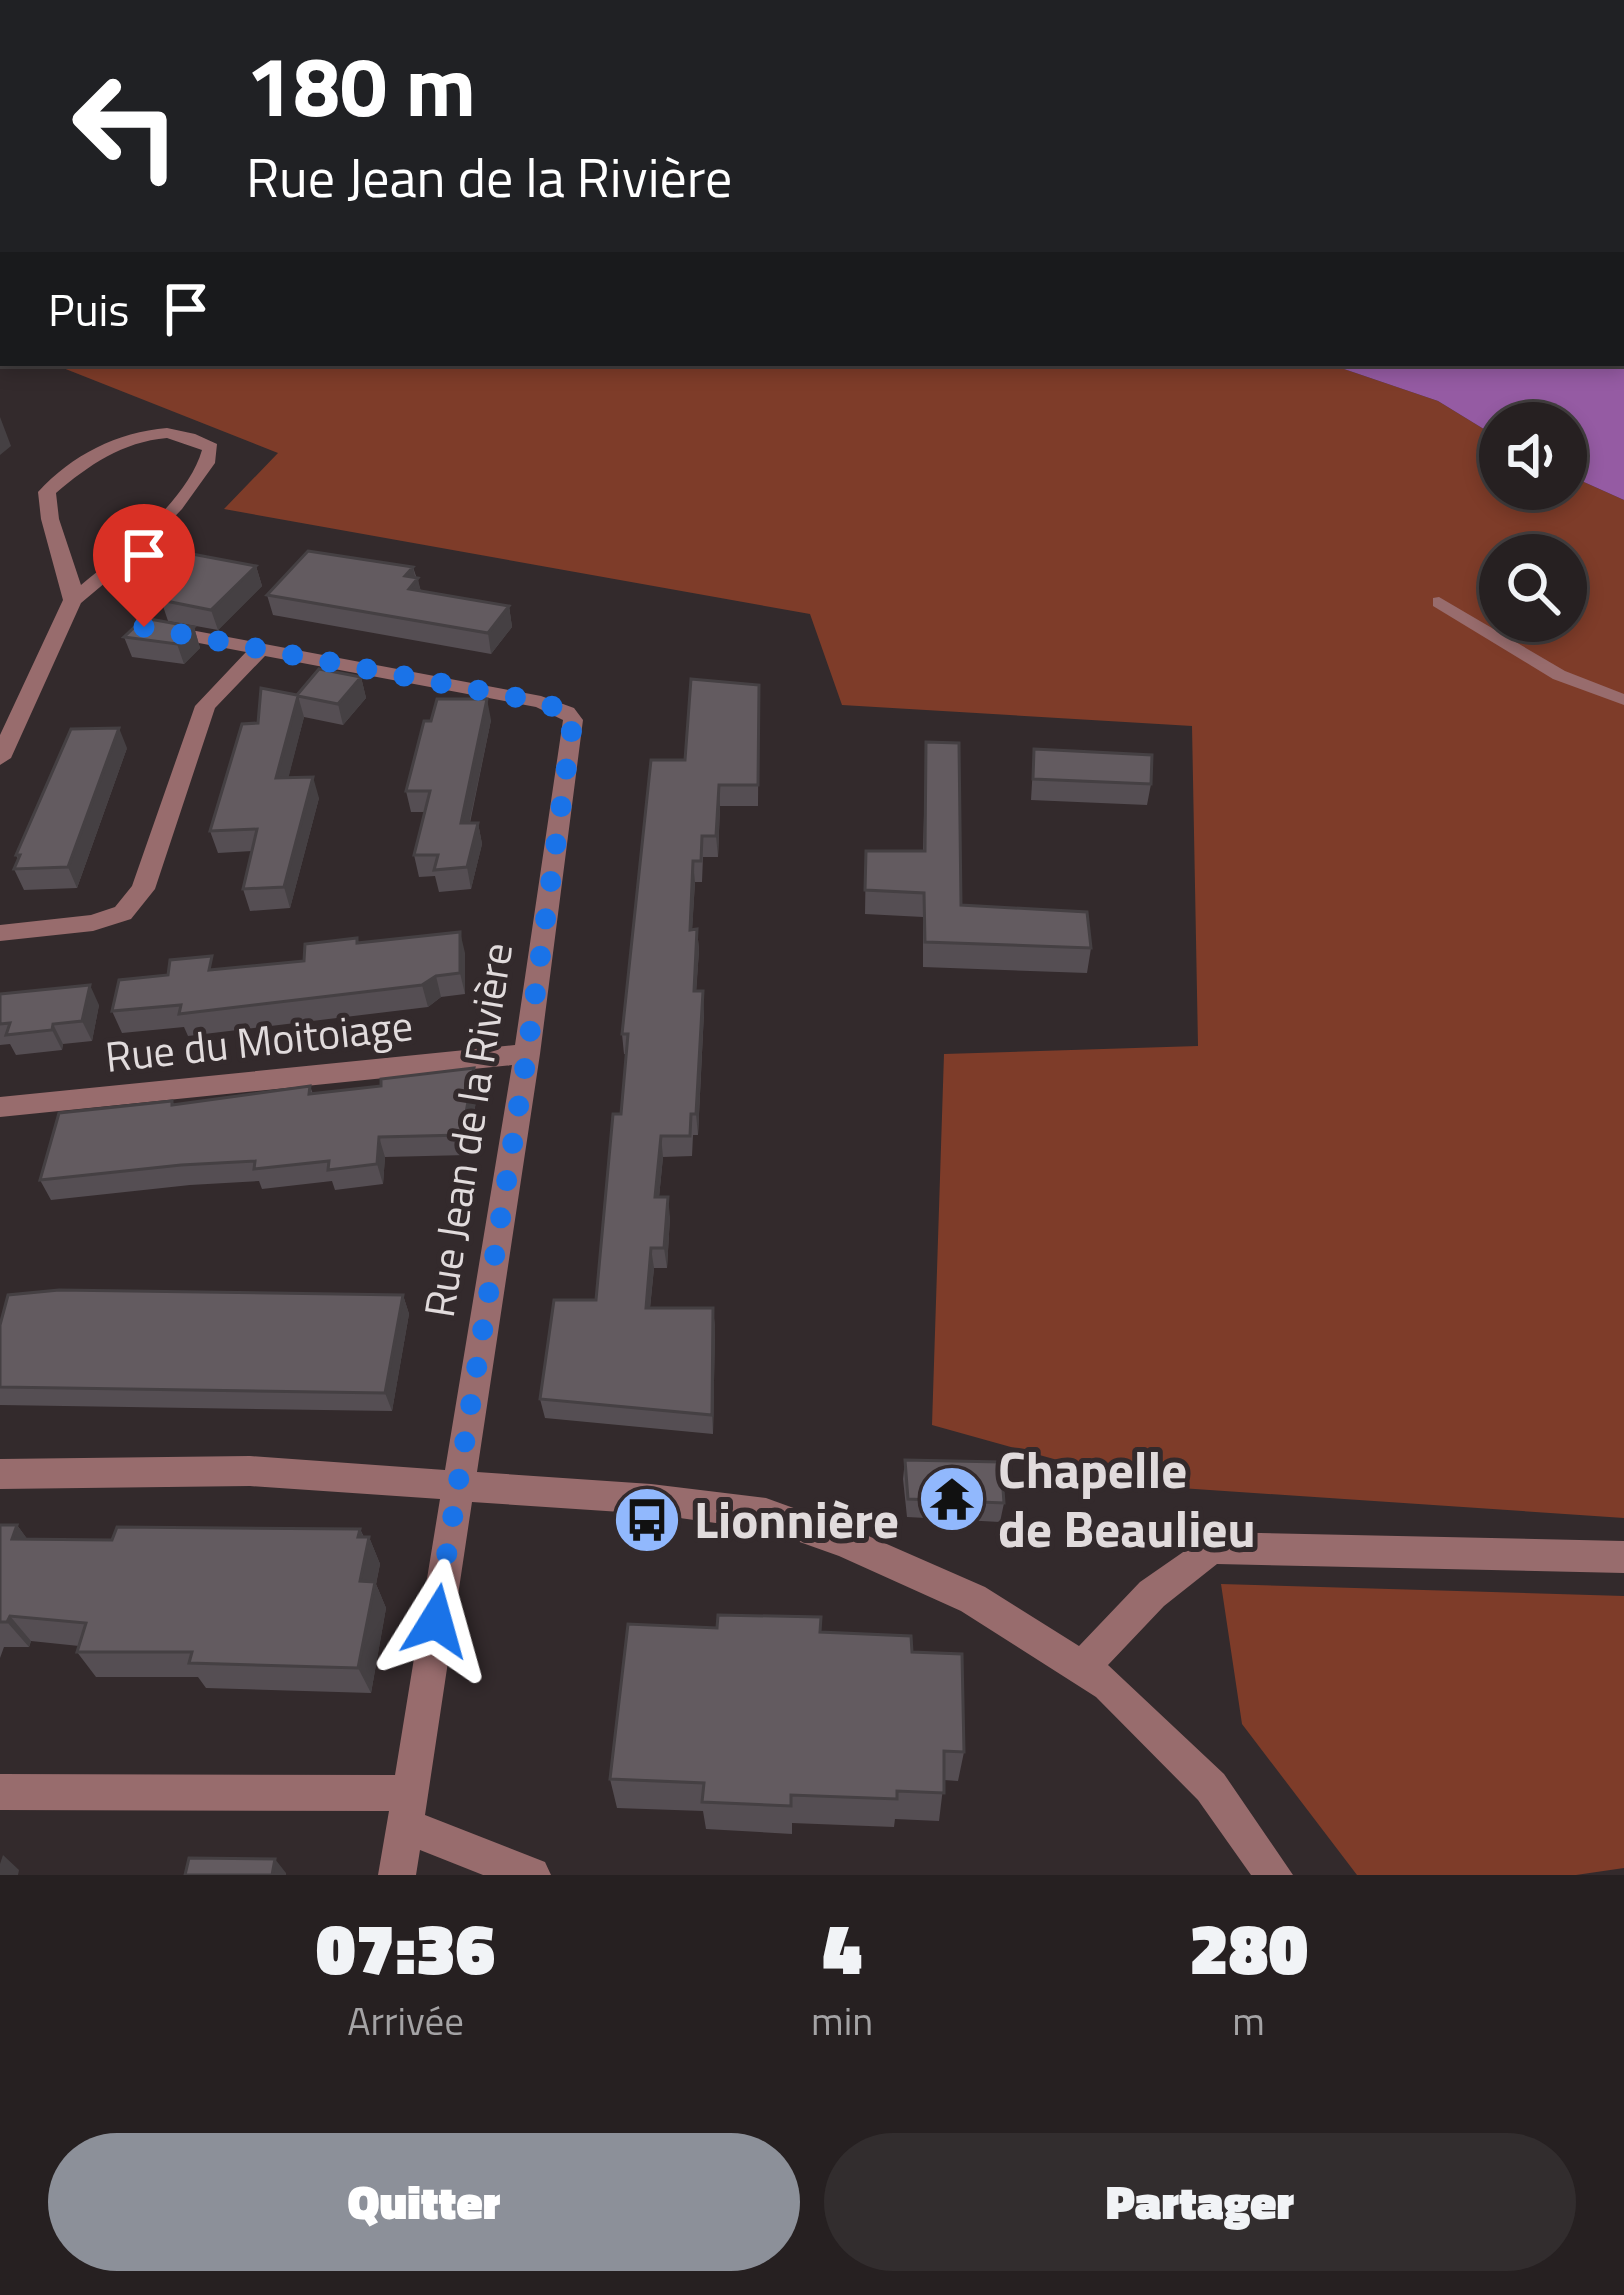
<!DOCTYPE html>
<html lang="fr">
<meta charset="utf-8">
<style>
body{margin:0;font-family:"Titillium Web",sans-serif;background:#322d2e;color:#f1f3f6;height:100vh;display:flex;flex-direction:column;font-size:45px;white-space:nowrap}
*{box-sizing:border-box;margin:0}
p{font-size:39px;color:#a4a3a5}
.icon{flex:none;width:66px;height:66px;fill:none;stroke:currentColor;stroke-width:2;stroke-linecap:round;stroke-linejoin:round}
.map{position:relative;height:1875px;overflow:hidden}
.side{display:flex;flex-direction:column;background:#262021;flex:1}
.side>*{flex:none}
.banner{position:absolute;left:0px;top:0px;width:1626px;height:366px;box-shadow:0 6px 18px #0003,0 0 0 3px #423e3f;background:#202124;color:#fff;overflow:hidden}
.tools{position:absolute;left:1479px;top:402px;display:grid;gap:24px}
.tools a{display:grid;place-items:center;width:108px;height:108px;border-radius:50%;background:#262021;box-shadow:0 6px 18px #0003,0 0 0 3px #423e3f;font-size:60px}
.pin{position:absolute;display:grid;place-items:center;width:102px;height:102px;color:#fff;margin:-123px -51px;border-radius:50% 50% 50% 0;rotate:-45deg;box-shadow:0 0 12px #0007}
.pin .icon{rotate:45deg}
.me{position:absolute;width:132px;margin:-66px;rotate:8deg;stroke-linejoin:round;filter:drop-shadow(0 0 9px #0008)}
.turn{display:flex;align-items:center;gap:42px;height:252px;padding:0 48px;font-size:54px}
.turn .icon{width:156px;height:156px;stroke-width:2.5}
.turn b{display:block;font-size:84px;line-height:102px}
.then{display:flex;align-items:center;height:114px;padding:0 48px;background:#0003;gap:24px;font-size:45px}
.eta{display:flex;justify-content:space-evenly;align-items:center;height:204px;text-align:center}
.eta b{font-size:72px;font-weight:800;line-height:84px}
.button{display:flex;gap:24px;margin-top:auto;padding:24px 48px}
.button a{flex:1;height:138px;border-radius:72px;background:#8c9099;color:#fff;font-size:48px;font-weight:800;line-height:138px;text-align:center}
.button a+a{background:#322d2e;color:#f1f3f6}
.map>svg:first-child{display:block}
.green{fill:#7e3c29;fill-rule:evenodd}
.water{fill:#955ba3}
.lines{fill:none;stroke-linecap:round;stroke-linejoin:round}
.stream{stroke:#955ba3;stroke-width:6}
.lane{fill:#986c6d;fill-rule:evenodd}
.street{fill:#986c6d;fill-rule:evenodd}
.wall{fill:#554e53}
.shaded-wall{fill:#454043}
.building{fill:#635b60;stroke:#454043;stroke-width:3}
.route{stroke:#1a73e8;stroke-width:21;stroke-dasharray:0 37.8}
.labels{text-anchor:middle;stroke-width:10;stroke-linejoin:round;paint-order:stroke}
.street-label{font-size:42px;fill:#e1dbdc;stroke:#332a2c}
.near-poi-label{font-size:51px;font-weight:bold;fill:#e1dbdc;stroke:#332a2c;text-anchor:start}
</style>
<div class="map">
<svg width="1624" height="1875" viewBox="0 0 1624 1875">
<rect width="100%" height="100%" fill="#332a2c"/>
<path class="green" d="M 0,0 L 837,0 L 840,3 L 3,3 L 3,359 Z
M 845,0 L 1413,0 L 1415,3 L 908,3 Z
M 33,363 L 1339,363 L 1341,368 L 1438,401 L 1500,439 L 1500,489 L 1566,489 L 1566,474 L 1624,500 L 1624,1518 L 1151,1486 L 932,1425 L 944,1054 L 1198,1046 L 1192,726 L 842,705 L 810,614 L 224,509 L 278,453 L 58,366 ZM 1500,555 L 1566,555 L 1566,621 L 1500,621 Z
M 1221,1584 L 1624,1596 L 1624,1868 L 1576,1875 L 1357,1875 L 1242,1724 Z"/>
<path class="water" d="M 1624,333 L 1624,500 L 1566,474 L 1566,423 L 1500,423 L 1500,439 L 1438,401 L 1341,368 L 1339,363 L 1623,363 Z"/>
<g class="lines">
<path class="stream" d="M 72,0 L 84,3
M 488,0 L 497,3
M 156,3 L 170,0
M 522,3 L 531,0"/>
<path class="lane" d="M 1439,597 L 1565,671 L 1624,694 L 1624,705 L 1553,679 L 1433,606 L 1433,598 Z"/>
<path class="street" d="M 167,428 L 195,434 L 217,444 L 215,463 L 182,509 L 137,556 L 81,603 L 11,758 L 0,765 L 0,735 L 63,600 L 41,519 L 38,492 C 72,455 117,432 167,428 ZM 167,438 L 202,450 C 188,500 120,553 81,585 L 59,519 L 56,493 C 89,465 122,442 167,438 Z
M 164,625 L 541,696 L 574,708 L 583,720 L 540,1054 L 477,1472 L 651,1484 L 766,1498 L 857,1531 L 985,1587 L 1079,1646 L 1140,1582 L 1212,1532 L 1624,1541 L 1624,1573 L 1217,1564 L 1164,1606 L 1108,1665 L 1224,1774 L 1293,1875 L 1251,1875 L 1198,1800 L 1096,1697 L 961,1611 L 839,1556 L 766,1530 L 651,1514 L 472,1502 L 425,1815 L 545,1862 L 551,1875 L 483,1875 L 420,1850 L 416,1875 L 378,1875 L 389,1811 L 0,1810 L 0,1774 L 395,1775 L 440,1499 L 250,1486 L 0,1489 L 0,1459 L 250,1456 L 445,1470 L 512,1065 L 0,1117 L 0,1097 L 515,1045 L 563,720 L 536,707 L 265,656 L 215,708 L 155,889 L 131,919 L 93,931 L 0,941 L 0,925 L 91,915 L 115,907 L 132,886 L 195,706 L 246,652 L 157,635 L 157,627 Z"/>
</g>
<path class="wall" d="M 256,566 L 262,586 L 218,630 L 168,621 L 162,603 L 136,599 L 129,578 Z
M 413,567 L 421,591 L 509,606 L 512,627 L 491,654 L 273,615 L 267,595 Z
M 194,627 L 200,648 L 184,664 L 132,657 L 124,637 Z
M 361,677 L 366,698 L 343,725 L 304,717 L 288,778 L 319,798 L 290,908 L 250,911 L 243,889 L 252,851 L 218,853 L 210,831 L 258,723 L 297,695 Z
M 759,685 L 758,806 L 720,806 L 718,857 L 703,857 L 702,882 L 695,882 L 692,929 L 697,929 L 699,950 L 696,991 L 704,1012 L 698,1135 L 693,1135 L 692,1156 L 663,1157 L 659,1197 L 670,1217 L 667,1268 L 654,1268 L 650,1308 L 713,1308 L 715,1328 L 713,1434 L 545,1418 L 540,1399 L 596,1300 L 621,1114 L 626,1054 L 624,1054 L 622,1034 L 685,760 Z
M 491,720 L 470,823 L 478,823 L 482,844 L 471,889 L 439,892 L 435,876 L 419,877 L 414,855 L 425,812 L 411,812 L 406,791 L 431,721 Z
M 926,742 L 961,905 L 1091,948 L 1087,973 L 923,967 L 923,917 L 865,914 L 866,851 L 923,851 Z
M 127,748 L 77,888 L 24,890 L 14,869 L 18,860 L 16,855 Z
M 1034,749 L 1151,784 L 1147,805 L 1031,800 Z
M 357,938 L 359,943 L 465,953 L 465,994 L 441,997 L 428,1007 L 188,1036 L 184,1027 L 122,1033 L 112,1011 L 217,969 L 304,961 Z
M 0,994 L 99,1005 L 92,1041 L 63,1044 L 62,1050 L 16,1055 L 10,1044 L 0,1045 Z
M 474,1068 L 478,1089 L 467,1155 L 385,1157 L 383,1184 L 335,1190 L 332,1181 L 262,1189 L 259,1181 L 190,1185 L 51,1200 L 40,1180 L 172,1101 L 174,1105 L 310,1086 L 313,1094 L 381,1086 Z
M 403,1295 L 409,1314 L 392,1411 L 0,1405 L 0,1325 Z
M 905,1460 L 1004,1503 L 1000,1522 L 907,1517 L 903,1479 Z
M 0,1525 L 17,1525 L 27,1539 L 112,1540 L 360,1529 L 364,1537 L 369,1537 L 380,1564 L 376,1584 L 386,1608 L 371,1693 L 206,1688 L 198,1677 L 96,1677 L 77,1652 L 79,1646 L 31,1641 L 29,1647 L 4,1647 L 0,1658 Z
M 821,1632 L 912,1652 L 964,1752 L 958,1781 L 944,1780 L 939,1821 L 895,1819 L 894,1827 L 792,1823 L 792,1834 L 706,1829 L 703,1811 L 617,1808 L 610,1779 Z"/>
<path class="shaded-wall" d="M 0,417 L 11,446 L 0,455 Z
M 256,566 L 262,586 L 218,630 L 211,610 Z
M 413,567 L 416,581 L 418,578 L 422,599 L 413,609 L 405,576 Z
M 509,606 L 512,627 L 491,654 L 488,633 Z
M 194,627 L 200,648 L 184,664 L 177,644 Z
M 361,677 L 366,698 L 343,725 L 338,704 Z
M 298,696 L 304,717 L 283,799 L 276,778 Z
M 487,699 L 491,720 L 465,844 L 461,823 Z
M 119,728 L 127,748 L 77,888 L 68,867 Z
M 313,777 L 319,798 L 290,908 L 284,887 Z
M 719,785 L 720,806 L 718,857 L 716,836 Z
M 478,823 L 482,844 L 471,889 L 467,867 Z
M 693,861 L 695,882 L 691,950 L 690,930 Z
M 697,929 L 699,950 L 695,1012 L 694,991 Z
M 460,932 L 465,953 L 465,994 L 460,973 Z
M 436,976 L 441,997 L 428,1007 L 422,985 Z
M 90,985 L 99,1005 L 92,1041 L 82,1021 Z
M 703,991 L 704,1012 L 698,1135 L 696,1114 Z
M 53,1024 L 63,1044 L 62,1050 L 52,1030 Z
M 474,1068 L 478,1089 L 467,1155 L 462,1135 Z
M 661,1136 L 663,1157 L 657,1218 L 655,1197 Z
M 379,1137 L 385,1157 L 383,1184 L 377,1164 Z
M 668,1197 L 670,1217 L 667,1268 L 664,1248 Z
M 651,1248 L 654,1268 L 648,1328 L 646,1308 Z
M 403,1295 L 409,1314 L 392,1411 L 385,1393 Z
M 713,1308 L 715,1328 L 713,1434 L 712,1415 Z
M 17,1525 L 37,1552 L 12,1539 Z
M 360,1529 L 367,1545 L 369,1537 L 380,1564 L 376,1584 L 386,1608 L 371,1693 L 358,1668 L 358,1537 Z
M 10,1616 L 31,1641 L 29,1647 L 7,1622 Z
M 3,1855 L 19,1870 L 18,1875 L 0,1875 L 0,1864 Z
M 275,1859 L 286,1873 L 286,1875 L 272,1875 Z"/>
<path class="building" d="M 160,548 L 256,566 L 211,610 L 161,600 L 176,586 L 129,578 Z
M 308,551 L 413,567 L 405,576 L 418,578 L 409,589 L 509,606 L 488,633 L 267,595 Z
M 144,618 L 194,627 L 177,644 L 124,637 Z
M 319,669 L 361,677 L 338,704 L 298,696 L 276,778 L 313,777 L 284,887 L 243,889 L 257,829 L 210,831 L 242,724 L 258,723 L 261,688 L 297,695 Z
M 691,679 L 759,685 L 758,785 L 719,785 L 716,836 L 702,836 L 701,861 L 693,861 L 690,930 L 697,929 L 694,991 L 703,991 L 696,1114 L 691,1114 L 690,1136 L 661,1136 L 655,1197 L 668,1197 L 664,1248 L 651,1248 L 646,1308 L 713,1308 L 712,1415 L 540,1399 L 554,1300 L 596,1300 L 613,1114 L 621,1114 L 628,1034 L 622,1034 L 651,760 L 685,760 Z
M 437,699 L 487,699 L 461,823 L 478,823 L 467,867 L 434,870 L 438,855 L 414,855 L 430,791 L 406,791 L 424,721 L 431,721 Z
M 119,728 L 68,867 L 14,869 L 20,855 L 16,855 L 71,729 Z
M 926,742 L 959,743 L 961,905 L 1087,912 L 1091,948 L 925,942 L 924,893 L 865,890 L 866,851 L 925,851 Z
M 1034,749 L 1152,755 L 1151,784 L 1033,779 Z
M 460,932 L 460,973 L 436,976 L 422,985 L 179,1014 L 181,1005 L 112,1011 L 119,980 L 168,975 L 170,960 L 212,956 L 209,970 L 304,961 L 305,944 L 357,938 L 357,943 Z
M 90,985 L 82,1021 L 53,1024 L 52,1030 L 6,1035 L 10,1023 L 0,1024 L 0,994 Z
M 474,1068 L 462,1135 L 379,1137 L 377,1164 L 328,1170 L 329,1161 L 254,1169 L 255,1161 L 181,1165 L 40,1180 L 59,1113 L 172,1101 L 172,1105 L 310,1086 L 309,1094 L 381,1086 L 381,1079 Z
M 59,1290 L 403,1295 L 385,1393 L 0,1387 L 0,1325 L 8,1295 Z
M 905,1460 L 1001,1462 L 1004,1503 L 908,1499 Z
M 0,1525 L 17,1525 L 12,1539 L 112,1540 L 117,1527 L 360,1529 L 358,1537 L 369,1537 L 360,1581 L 375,1582 L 358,1668 L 189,1663 L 192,1652 L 77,1652 L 86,1623 L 10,1616 L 7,1622 L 0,1622 Z
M 718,1615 L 821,1617 L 820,1632 L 911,1636 L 912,1652 L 962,1654 L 964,1752 L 944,1751 L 944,1793 L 897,1791 L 897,1799 L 791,1795 L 791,1806 L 702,1802 L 704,1783 L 610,1779 L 628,1624 L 717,1628 Z
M 189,1858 L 275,1859 L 272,1875 L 185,1875 Z"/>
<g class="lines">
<path class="route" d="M 144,627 L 541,702 L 567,712 L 573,720 L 527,1054 L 436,1621"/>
</g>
<defs>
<symbol id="temple-disc" viewBox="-11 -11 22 22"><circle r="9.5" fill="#91b8fd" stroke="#332a2c"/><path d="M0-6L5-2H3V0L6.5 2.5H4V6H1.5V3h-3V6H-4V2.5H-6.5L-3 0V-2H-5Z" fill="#111"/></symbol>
<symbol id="bus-disc" viewBox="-11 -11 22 22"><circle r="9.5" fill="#91b8fd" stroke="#332a2c"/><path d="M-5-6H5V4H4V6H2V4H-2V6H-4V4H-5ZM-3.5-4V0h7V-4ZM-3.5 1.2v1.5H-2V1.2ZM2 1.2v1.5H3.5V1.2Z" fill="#111"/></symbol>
</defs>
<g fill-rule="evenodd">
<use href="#temple-disc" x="914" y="1461" width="76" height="76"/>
<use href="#bus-disc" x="609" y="1482" width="76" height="76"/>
</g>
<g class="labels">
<g class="street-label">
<text transform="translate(259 1041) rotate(-6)" y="15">Rue du Moitoiage</text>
<text transform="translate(468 1130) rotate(-81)" y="15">Rue Jean de la Rivière</text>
</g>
<g class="near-poi-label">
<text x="998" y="1488">Chapelle<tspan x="998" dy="59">de Beaulieu</tspan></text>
<text x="694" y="1538">Lionnière</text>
</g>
</g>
</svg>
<div class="tools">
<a><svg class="icon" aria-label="sound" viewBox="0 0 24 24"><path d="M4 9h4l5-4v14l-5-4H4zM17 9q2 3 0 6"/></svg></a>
<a><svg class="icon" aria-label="search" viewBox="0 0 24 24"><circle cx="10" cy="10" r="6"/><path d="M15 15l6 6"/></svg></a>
</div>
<div class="pin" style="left:144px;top:627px;background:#d93025"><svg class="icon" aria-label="arrive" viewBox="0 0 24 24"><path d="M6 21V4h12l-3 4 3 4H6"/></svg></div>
<svg class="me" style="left:436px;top:1621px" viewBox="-20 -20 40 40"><path d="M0-17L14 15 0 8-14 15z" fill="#1a73e8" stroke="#fff" stroke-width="4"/></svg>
<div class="banner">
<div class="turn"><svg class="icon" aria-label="left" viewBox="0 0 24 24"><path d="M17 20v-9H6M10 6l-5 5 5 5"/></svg><div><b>180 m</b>Rue Jean de la Rivière</div></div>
<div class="then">Puis<svg class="icon" aria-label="arrive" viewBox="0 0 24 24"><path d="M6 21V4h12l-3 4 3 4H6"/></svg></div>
</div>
</div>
<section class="side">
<div class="eta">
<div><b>07:36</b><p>Arrivée</p></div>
<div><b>4</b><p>min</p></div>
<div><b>280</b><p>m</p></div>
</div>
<div class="button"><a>Quitter</a><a>Partager</a></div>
</section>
